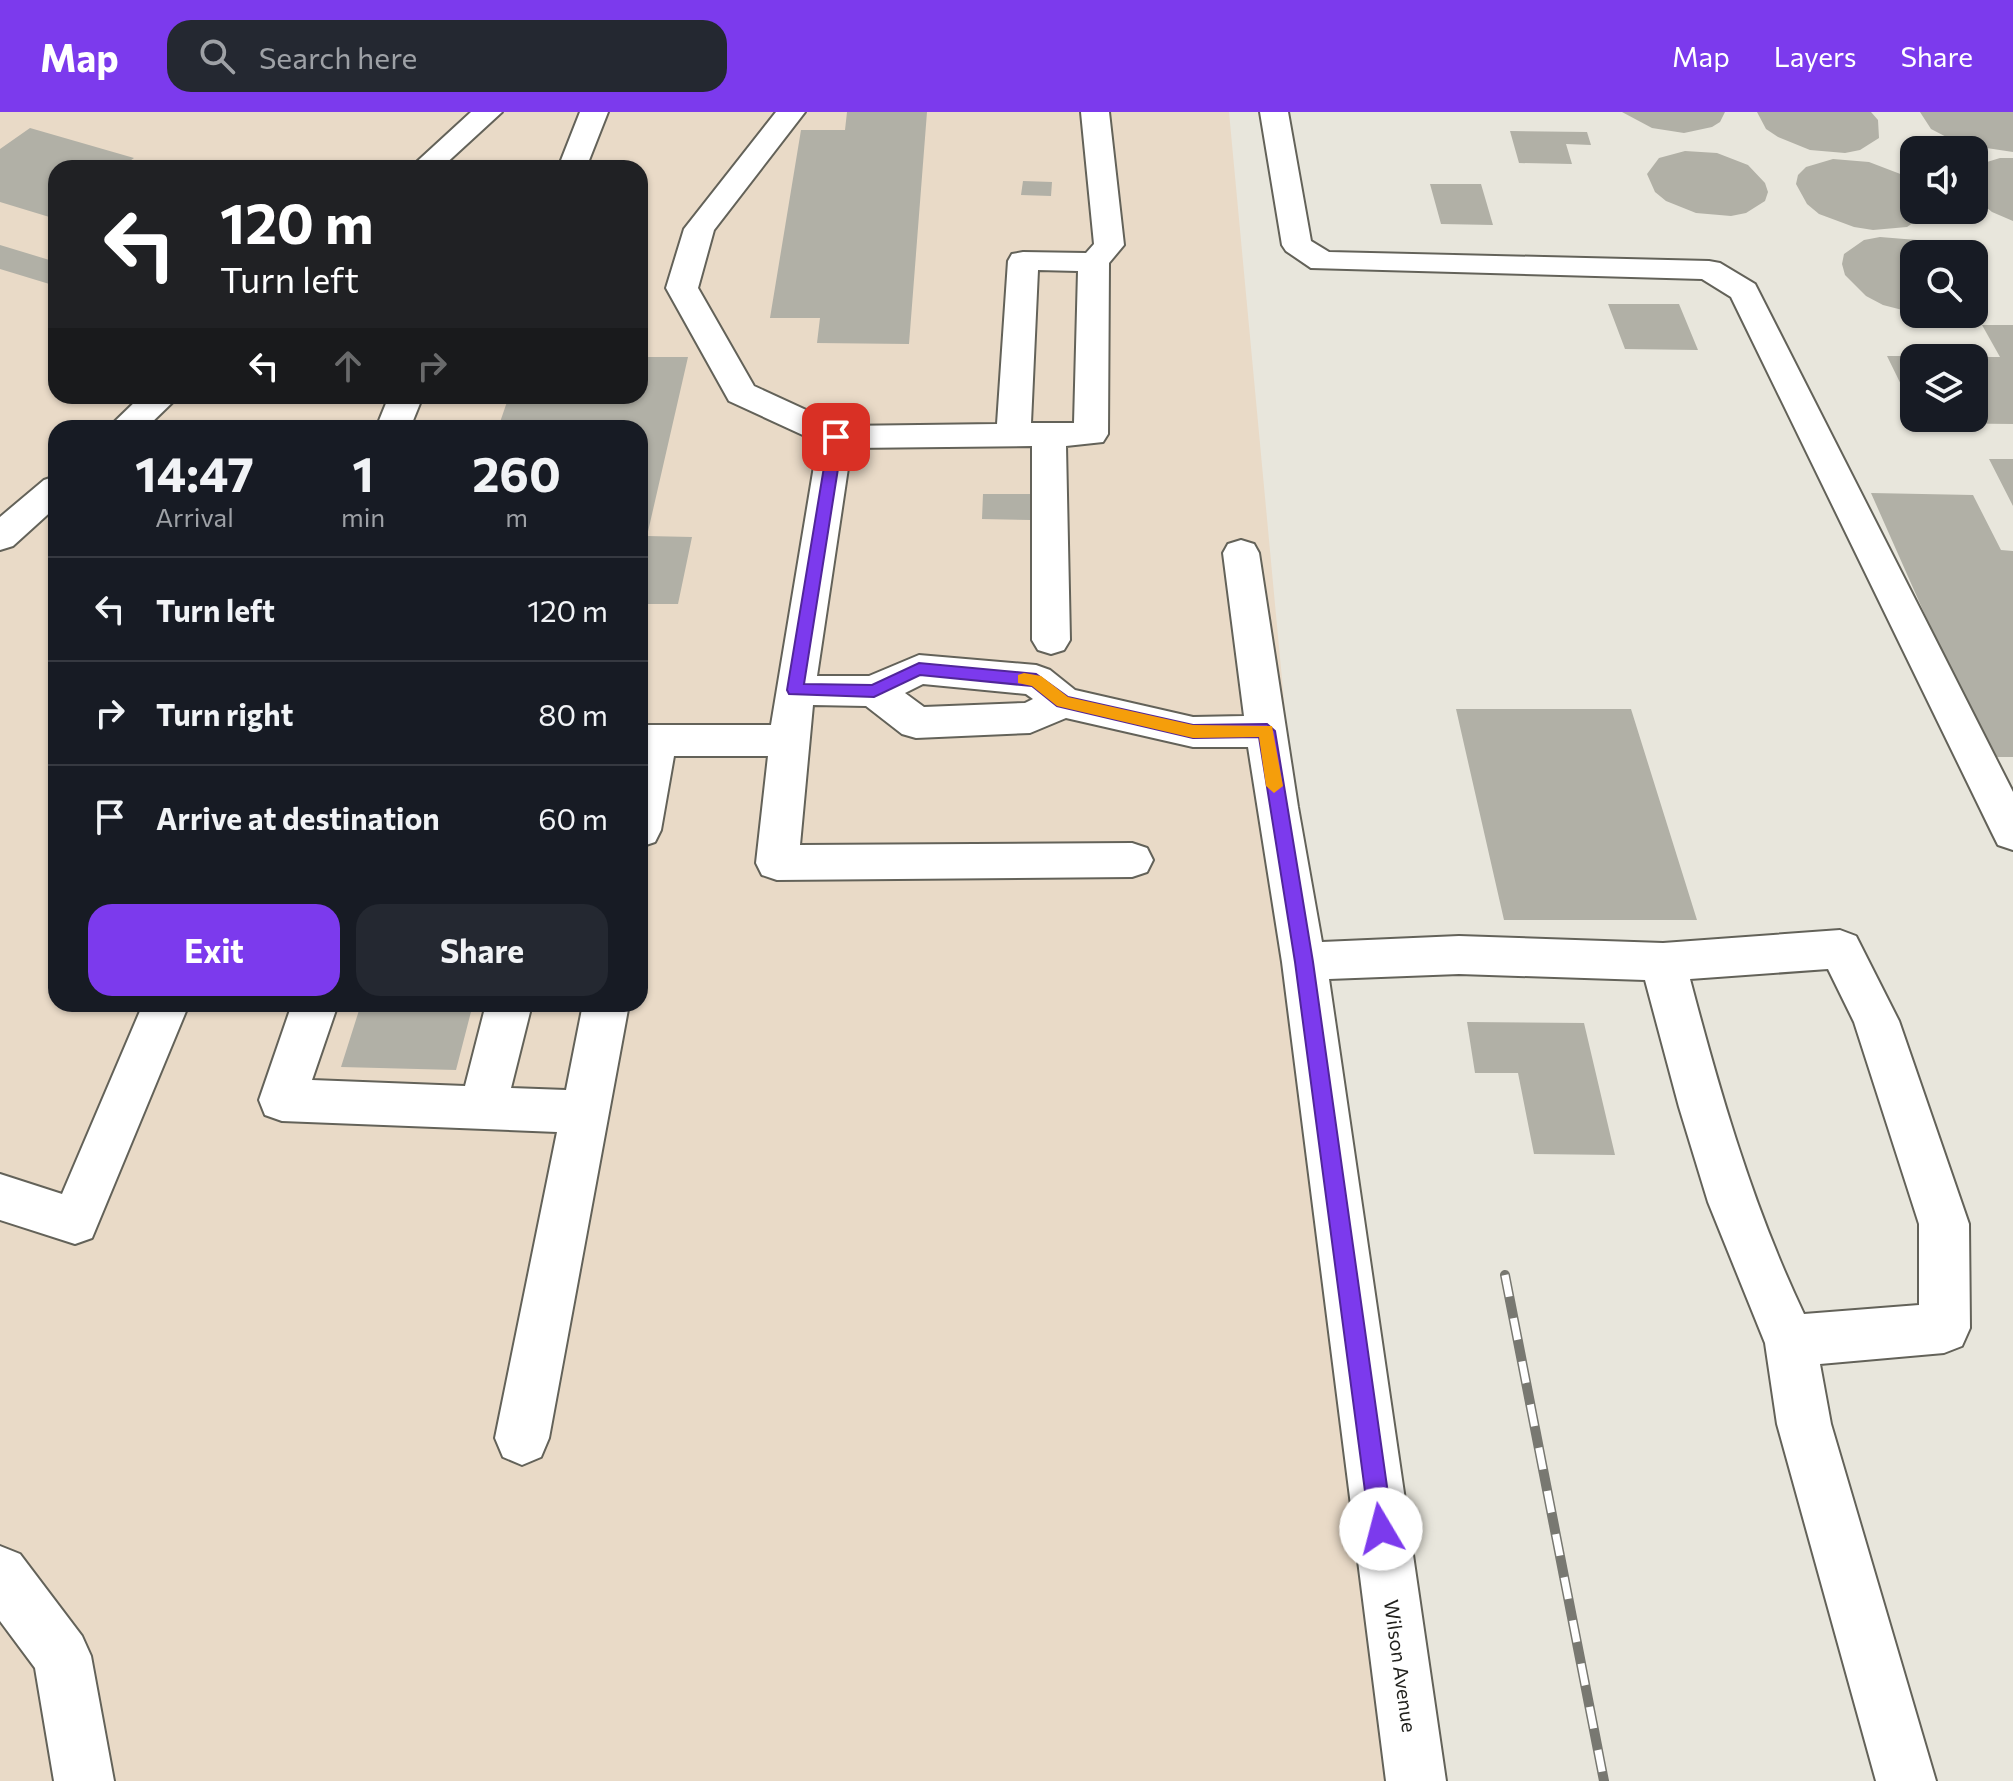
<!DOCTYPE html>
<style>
body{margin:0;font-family:Commissioner,sans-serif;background:#242831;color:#f1f3f6;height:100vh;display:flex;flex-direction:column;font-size:30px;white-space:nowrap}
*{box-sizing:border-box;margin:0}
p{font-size:26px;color:#9ea1a6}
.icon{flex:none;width:44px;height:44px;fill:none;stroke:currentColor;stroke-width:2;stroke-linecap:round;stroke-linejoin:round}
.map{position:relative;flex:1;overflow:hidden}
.drawer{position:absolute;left:48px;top:308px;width:600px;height:592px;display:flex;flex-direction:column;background:#171b24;border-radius:24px;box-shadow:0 2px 6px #0004}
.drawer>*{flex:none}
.hud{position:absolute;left:48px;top:48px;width:600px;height:244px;border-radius:24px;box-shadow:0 2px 6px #0004;background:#202124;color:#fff;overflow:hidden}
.controls{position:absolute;left:1900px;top:24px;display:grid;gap:16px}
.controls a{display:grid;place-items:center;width:88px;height:88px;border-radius:16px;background:#171b24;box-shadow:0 2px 6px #0004;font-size:40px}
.pin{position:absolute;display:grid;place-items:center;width:68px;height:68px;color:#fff;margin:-34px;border-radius:16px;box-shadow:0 4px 12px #0006}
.me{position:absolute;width:88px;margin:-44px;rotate:352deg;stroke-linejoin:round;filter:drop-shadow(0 0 6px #0008)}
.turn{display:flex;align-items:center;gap:28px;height:168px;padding:0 40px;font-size:36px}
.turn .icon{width:104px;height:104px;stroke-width:2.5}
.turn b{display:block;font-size:56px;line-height:68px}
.lanes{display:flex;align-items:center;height:76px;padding:0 40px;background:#0003;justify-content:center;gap:40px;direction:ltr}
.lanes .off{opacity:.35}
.eta{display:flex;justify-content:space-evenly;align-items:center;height:136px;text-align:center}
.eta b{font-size:48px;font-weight:700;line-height:56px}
.cta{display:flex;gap:16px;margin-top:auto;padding:16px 40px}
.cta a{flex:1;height:92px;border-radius:24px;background:#7c3aed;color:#fff;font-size:32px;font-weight:700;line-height:92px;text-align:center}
.cta a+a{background:#242831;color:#f1f3f6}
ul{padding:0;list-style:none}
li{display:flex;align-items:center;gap:24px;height:104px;padding:0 40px;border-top:2px solid #363941}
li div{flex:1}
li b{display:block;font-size:30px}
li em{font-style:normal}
header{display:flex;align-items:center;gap:48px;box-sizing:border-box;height:112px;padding:0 40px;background:#7c3aed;color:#fff}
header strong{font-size:38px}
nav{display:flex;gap:44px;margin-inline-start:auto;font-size:28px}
.search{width:560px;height:72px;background:#242831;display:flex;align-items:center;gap:20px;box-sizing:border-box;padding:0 28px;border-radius:24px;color:#9ea1a6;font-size:30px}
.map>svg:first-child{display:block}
.industrial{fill:#e9dac7;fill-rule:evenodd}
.building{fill:#b1b0a6}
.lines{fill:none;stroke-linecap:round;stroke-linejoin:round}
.minor-casing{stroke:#636259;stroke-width:4}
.minor{fill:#fff;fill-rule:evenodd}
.rail-casing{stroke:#787871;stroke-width:10}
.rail{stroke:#fff;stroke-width:7;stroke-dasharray:22;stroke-linecap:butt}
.route{fill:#7c3aed;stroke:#51269a;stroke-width:2}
.slow{fill:#f59e0b}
.labels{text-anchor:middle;stroke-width:6;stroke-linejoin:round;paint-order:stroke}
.street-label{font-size:20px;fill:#23231f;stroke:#fff}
</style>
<header>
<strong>Map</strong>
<div class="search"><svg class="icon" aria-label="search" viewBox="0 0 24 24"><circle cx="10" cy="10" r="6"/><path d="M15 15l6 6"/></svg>Search here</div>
<nav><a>Map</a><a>Layers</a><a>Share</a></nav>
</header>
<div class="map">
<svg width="2013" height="1669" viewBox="0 0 2013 1669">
<rect width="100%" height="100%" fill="#e8e6dc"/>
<path class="industrial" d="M 0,0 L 1229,0 L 1385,1669 L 0,1669 ZM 56,56 L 640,56 L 640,284 L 56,284 ZM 56,316 L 640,316 L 640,892 L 56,892 Z"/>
<path class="building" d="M 847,0 L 927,0 L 909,232 L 817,231 L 820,206 L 770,206 L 801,18 L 845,18 Z
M 1622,0 L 1725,0 L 1720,10 L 1712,15 L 1684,21 L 1652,16 Z
M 1757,0 L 1871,0 L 1878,8 L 1879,26 L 1860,38 L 1845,41 L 1810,38 L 1778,25 L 1766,17 Z
M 1920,0 L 2013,0 L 2013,40 L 1960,32 L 1931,17 Z
M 30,16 L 134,46 L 127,51 L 141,56 L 56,56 L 56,107 L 0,90 L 0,37 Z
M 1510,19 L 1587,20 L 1591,33 L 1566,32 L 1572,52 L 1519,51 Z
M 1685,39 L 1717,41 L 1748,53 L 1765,71 L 1768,80 L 1765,89 L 1746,101 L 1731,104 L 1696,101 L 1666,89 L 1655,80 L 1647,62 L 1659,46 Z
M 2000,46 L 2013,46 L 2013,109 L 1992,100 L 1974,85 L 1974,54 Z
M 1833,47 L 1869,50 L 1903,63 L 1914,71 L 1914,98 L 1927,98 L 1926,102 L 1907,115 L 1873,118 L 1854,115 L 1819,102 L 1807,92 L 1796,72 L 1798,63 L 1806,55 Z
M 1023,69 L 1052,70 L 1051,84 L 1021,83 Z
M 1430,72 L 1481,72 L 1493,113 L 1441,112 Z
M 1880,125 L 1917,128 L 1952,142 L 1914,142 L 1914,201 L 1883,193 L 1866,184 L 1845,163 L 1842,152 L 1844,142 L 1864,128 Z
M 0,133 L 56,150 L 56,174 L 0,157 Z
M 1608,192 L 1679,192 L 1698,238 L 1625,237 Z
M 1982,213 L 2013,213 L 2013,312 L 1920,311 L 1917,306 L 1974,306 L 1974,245 L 2000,245 Z
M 1887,244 L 1914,244 L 1914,299 Z
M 640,245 L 688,245 L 647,424 L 692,425 L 678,492 L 640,492 L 640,316 L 498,316 L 509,284 L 640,284 Z
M 1989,347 L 2013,347 L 2013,394 Z
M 1871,381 L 1973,383 L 2001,438 L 2013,439 L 2013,645 L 1988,645 Z
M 983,382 L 1032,382 L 1031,408 L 982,407 Z
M 1456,597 L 1631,597 L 1697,808 L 1504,808 Z
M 361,892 L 473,892 L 456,958 L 341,955 Z
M 1467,910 L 1584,911 L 1615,1043 L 1534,1042 L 1518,961 L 1475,961 Z"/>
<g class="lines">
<defs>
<path id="minor" d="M 471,0 L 502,0 L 441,56 L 410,56 Z
M 580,0 L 608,0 L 586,56 L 558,56 Z
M 776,0 L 805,0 L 714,118 L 698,176 L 754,274 L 841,314 L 997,312 L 1008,149 L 1012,142 L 1023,140 L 1086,141 L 1094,132 L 1081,0 L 1109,0 L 1124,133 L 1109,151 L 1108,322 L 1103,330 L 1066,334 L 1070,528 L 1064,538 L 1051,542 L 1038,538 L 1032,528 L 1032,334 L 851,336 L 817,564 L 869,564 L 919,543 L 1036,553 L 1050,558 L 1075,578 L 1193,605 L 1244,604 L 1223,441 L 1228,432 L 1241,428 L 1254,432 L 1259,441 L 1298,695 L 1322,830 L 1459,824 L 1663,831 L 1840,818 L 1856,824 L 1899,909 L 1969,1112 L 1970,1216 L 1962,1234 L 1944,1241 L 1820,1252 L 1831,1312 L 1936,1669 L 1876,1669 L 1777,1312 L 1765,1231 L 1708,1090 L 1679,995 L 1645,868 L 1459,862 L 1329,867 L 1446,1669 L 1386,1669 L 1282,850 L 1248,635 L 1193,635 L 1066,606 L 1030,621 L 916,626 L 902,622 L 866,594 L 813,593 L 800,733 L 1132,731 L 1147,736 L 1153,748 L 1147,760 L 1132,765 L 777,768 L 762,763 L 756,751 L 768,644 L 674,644 L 661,718 L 655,730 L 640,735 L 640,613 L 771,613 L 818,330 L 729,289 L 666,176 L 684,117 ZM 1038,158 L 1078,159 L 1074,311 L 1031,311 ZM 923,572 L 1026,582 L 1033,587 L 1025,591 L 924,595 L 905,581 ZM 1828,857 L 1854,910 L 1919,1112 L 1919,1193 L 1804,1202 C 1753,1095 1720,981 1690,867 Z
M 1260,0 L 1288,0 L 1311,129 L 1329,140 L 1709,149 L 1720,151 L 1755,172 L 2013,680 L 2013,738 L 1998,733 L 1992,721 L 1731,185 L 1702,167 L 1311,156 L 1286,139 L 1282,133 Z
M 141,284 L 179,284 L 146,316 L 108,316 Z
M 389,284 L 423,284 L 410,316 L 376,316 Z
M 56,364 L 56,395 L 13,434 L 0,438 L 0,405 L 44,368 Z
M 143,892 L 189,892 L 92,1126 L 75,1132 L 0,1108 L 0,1062 L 62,1082 Z
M 292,892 L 338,892 L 312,968 L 465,974 L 486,892 L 532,892 L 511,976 L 566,978 L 583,892 L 629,892 L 549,1326 L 541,1345 L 522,1353 L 503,1345 L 495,1326 L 557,1020 L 282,1009 L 265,1003 L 259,988 Z
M 0,1434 L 20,1442 L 82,1524 L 91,1544 L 114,1669 L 54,1669 L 35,1556 L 0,1509 Z"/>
</defs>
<use href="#minor" class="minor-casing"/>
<use href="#minor" class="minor"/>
<defs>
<path id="rail" d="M 1505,1163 L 1604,1669"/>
</defs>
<use href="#rail" class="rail-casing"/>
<use href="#rail" class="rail"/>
</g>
<path class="route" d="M 836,321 L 843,325 L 804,572 L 872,573 L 919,551 L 1036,562 L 1068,585 L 1193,613 L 1267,612 L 1275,619 L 1313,850 L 1393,1417 L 1389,1425 L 1381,1428 L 1373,1425 L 1370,1417 L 1295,850 L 1259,625 L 1193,626 L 1057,594 L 1032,574 L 920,563 L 874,585 L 789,582 L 787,578 L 829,325 Z"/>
<path class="slow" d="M 1024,561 L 1041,564 L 1068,585 L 1193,613 L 1272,614 L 1283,674 L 1274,681 L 1266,674 L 1259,625 L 1193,626 L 1057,594 L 1032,574 L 1018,571 L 1018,563 Z"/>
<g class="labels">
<g class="street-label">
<text transform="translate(1400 1554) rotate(82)" y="7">Wilson Avenue</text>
</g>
</g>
</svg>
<div class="controls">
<a><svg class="icon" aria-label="sound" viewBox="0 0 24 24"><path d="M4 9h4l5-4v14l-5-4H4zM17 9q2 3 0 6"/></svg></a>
<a><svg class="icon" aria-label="search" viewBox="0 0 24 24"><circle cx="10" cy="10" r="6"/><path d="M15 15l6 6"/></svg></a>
<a><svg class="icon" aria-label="layers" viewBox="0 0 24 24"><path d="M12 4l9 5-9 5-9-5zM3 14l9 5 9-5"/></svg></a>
</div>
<div class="pin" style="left:836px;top:325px;background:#d93025"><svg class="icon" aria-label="arrive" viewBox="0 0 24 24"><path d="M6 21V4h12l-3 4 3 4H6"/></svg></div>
<svg class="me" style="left:1381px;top:1417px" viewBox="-20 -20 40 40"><circle r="19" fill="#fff"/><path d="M0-13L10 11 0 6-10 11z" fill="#7c3aed"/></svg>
<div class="hud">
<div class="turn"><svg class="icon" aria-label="left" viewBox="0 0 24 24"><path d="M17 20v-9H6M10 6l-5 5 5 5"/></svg><div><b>120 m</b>Turn left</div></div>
<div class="lanes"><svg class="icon" aria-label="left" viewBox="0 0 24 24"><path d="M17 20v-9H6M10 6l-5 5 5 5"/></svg><svg class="icon off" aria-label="ahead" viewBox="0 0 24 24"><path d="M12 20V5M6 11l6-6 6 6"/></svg><svg class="icon off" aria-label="right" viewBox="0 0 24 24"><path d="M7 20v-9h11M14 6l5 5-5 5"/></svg></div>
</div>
<section class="drawer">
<div class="eta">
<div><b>14:47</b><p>Arrival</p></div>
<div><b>1</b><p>min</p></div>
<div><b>260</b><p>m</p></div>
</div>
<ul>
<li><svg class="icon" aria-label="left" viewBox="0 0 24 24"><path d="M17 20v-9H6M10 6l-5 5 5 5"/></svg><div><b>Turn left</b></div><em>120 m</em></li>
<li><svg class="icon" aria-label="right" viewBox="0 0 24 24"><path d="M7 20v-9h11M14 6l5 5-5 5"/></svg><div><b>Turn right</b></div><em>80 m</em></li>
<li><svg class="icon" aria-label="arrive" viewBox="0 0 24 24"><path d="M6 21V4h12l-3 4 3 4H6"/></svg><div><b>Arrive at destination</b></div><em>60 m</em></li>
</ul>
<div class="cta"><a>Exit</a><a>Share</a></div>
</section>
</div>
